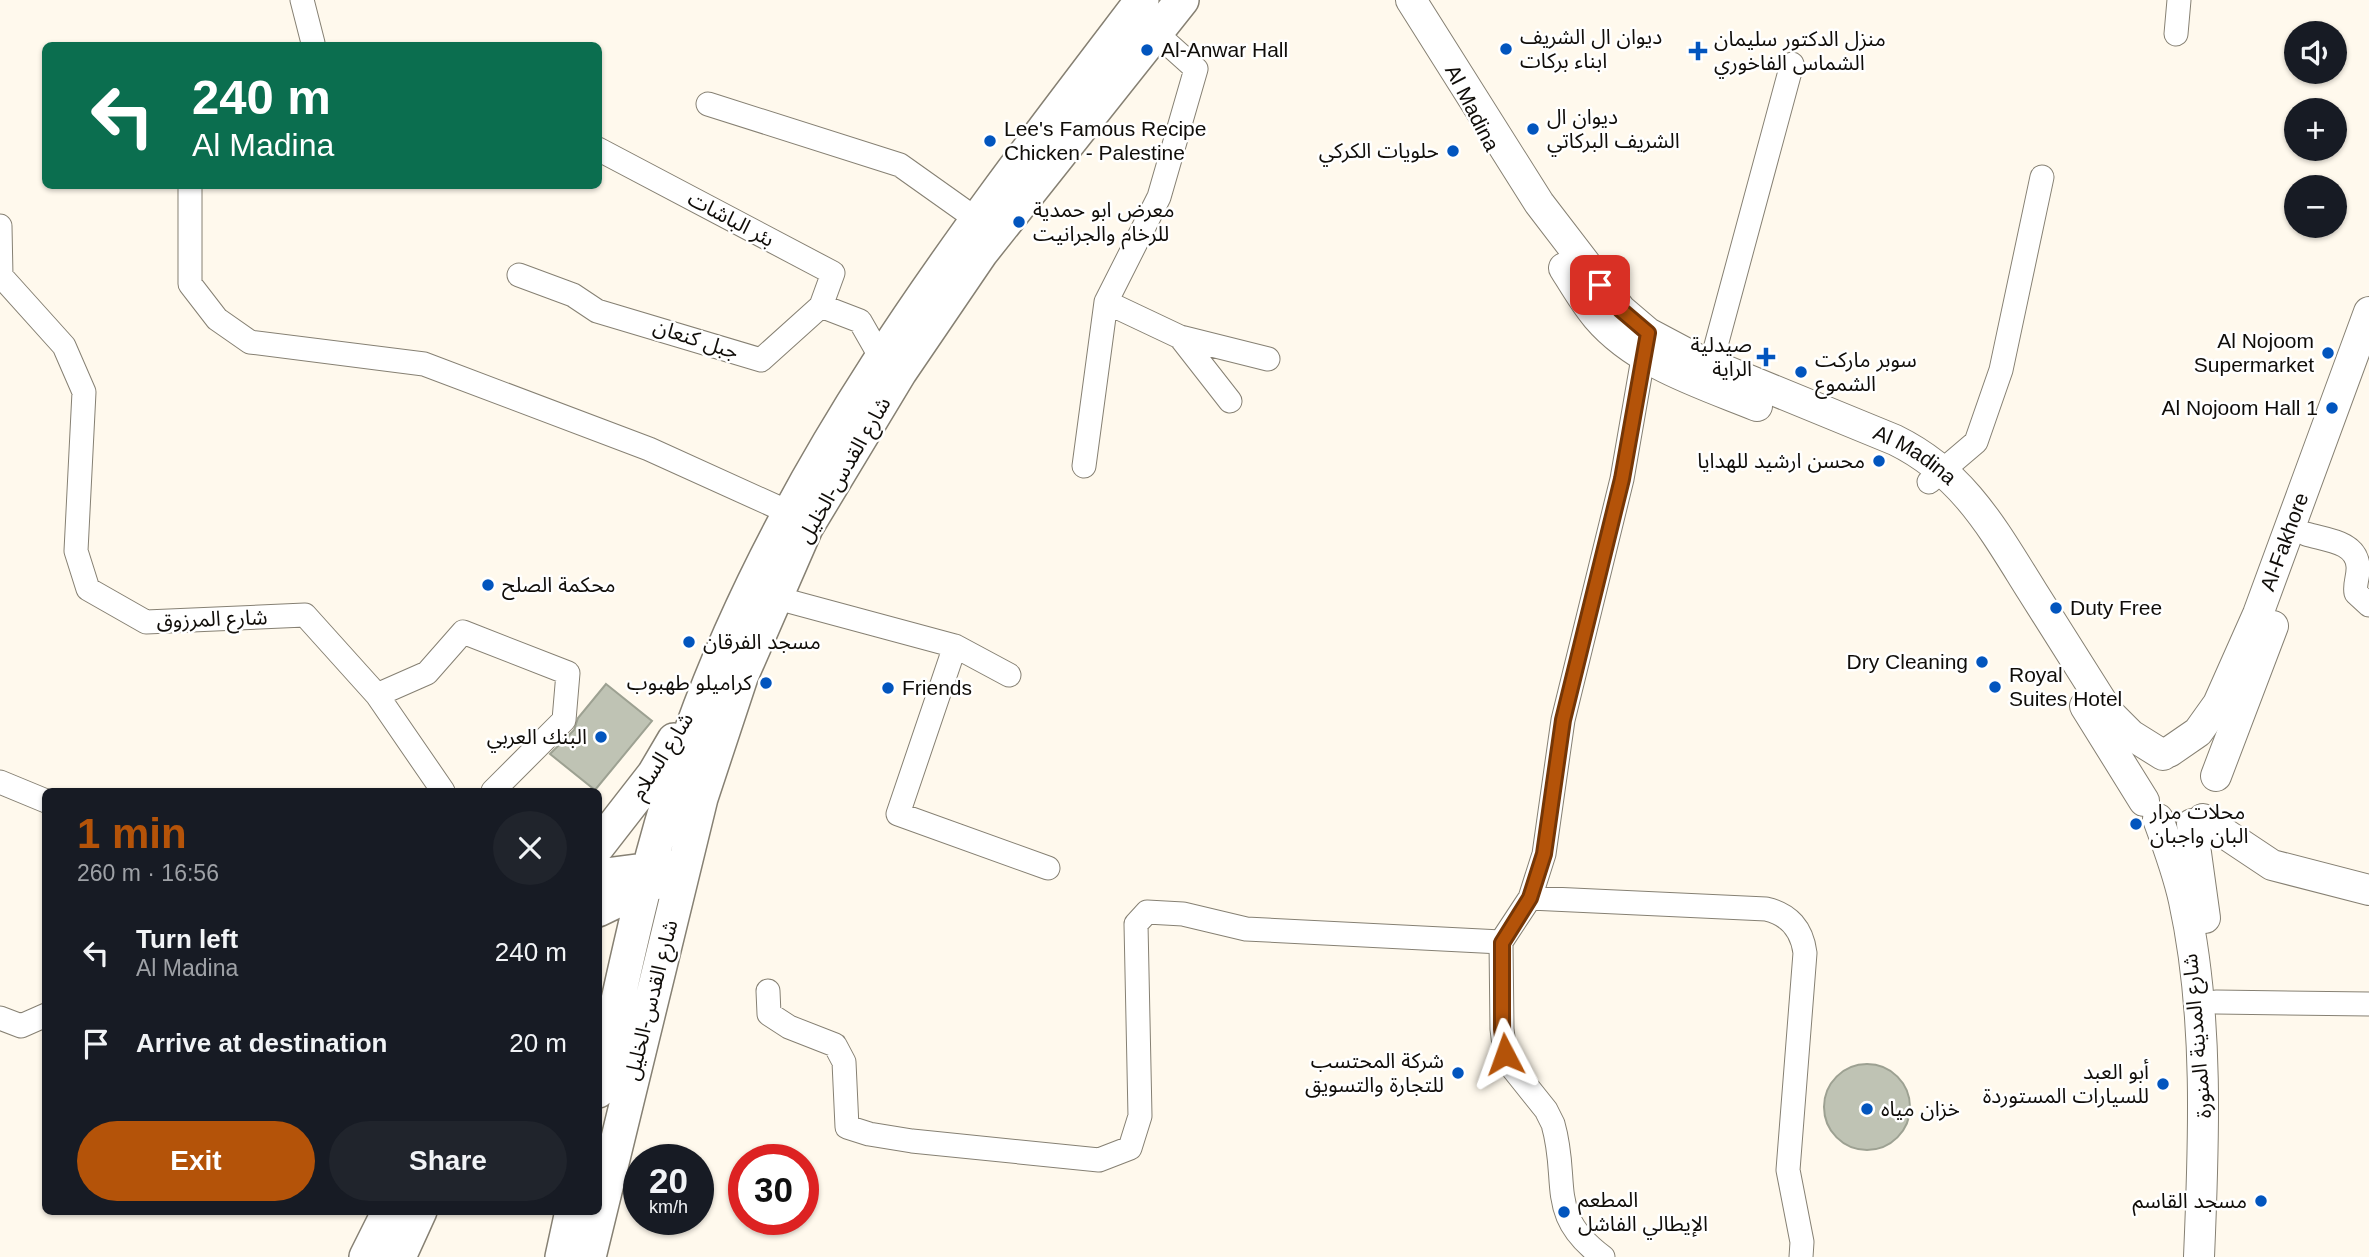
<!DOCTYPE html>
<meta charset="utf-8">
<style>
body{margin:0;font-family:Helvetica,"Noto Sans Arabic",sans-serif;background:#20242c;color:#f1f3f6;height:100vh;display:flex;flex-direction:column;font-size:26px;white-space:nowrap}
*{box-sizing:border-box;margin:0}
p{font-size:23px;color:#9ea1a6}
.icon{flex:none;width:38px;height:38px;fill:none;stroke:currentColor;stroke-width:2;stroke-linecap:round;stroke-linejoin:round}
.map{position:relative;flex:1;overflow:hidden}
.drawer{position:absolute;left:42px;top:788px;width:560px;height:427px;display:flex;flex-direction:column;background:#171b24;border-radius:10px;box-shadow:0 2px 5px #0004}
.drawer>*{flex:none}
.banner{position:absolute;left:42px;top:42px;width:560px;height:147px;border-radius:10px;box-shadow:0 2px 5px #0004;background:#0b6e4f;color:#fff;overflow:hidden}
.controls{position:absolute;left:2284px;top:21px;display:grid;gap:14px}
.controls a{display:grid;place-items:center;width:63px;height:63px;border-radius:50%;background:#171b24;box-shadow:0 2px 5px #0004;font-size:35px}
.speed{position:absolute;left:623px;top:1144px;display:flex;gap:14px;font-size:35px;font-weight:700;text-align:center}
.speed>*{display:grid;place-content:center;width:91px;height:91px;border-radius:50%;background:#171b24;box-shadow:0 2px 5px #0004;line-height:1}
.speed small{font-size:18px;font-weight:400}
.speed .limit{border:10px solid #d22;background:#fff;color:#111}
.pin{position:absolute;display:grid;place-items:center;width:60px;height:60px;color:#fff;margin:-30px;border-radius:14px;box-shadow:0 4px 10px #0006}
.me{position:absolute;width:77px;margin:-38px;rotate:356deg;stroke-linejoin:round;filter:drop-shadow(0 0 5px #0008)}
.turn{display:flex;align-items:center;gap:24px;height:147px;padding:0 35px;font-size:32px}
.turn .icon{width:91px;height:91px;stroke-width:2.5}
.turn b{display:block;font-size:49px;line-height:60px}
.round{display:grid;place-items:center;flex:none;width:74px;height:74px;border-radius:37px;background:#20242c}
.summary{display:flex;align-items:center;justify-content:space-between;height:119px;padding:0 35px}
h1{font-size:42px;font-weight:700;line-height:52px;color:#b45309}
.cta{display:flex;gap:14px;margin-top:auto;padding:14px 35px}
.cta a{flex:1;height:80px;border-radius:42px;background:#b45309;color:#fff;font-size:28px;font-weight:700;line-height:80px;text-align:center}
.cta a+a{background:#20242c;color:#f1f3f6}
ul{padding:0;list-style:none}
li{display:flex;align-items:center;gap:21px;height:91px;padding:0 35px}
li div{flex:1}
li b{display:block;font-size:26px}
li em{font-style:normal}
.map>svg:first-child{display:block}
.building{fill:#bfc3b4;stroke:#9da192;stroke-width:2}
.lines{fill:none;stroke-linecap:round;stroke-linejoin:round}
.minor-casing{stroke:#868073;stroke-width:25}
.tertiary-casing{stroke:#868073;stroke-width:32}
.secondary-casing{stroke:#868073;stroke-width:36}
.minor{stroke:#fff;stroke-width:23}
.tertiary{stroke:#fff;stroke-width:30}
.secondary{stroke:#fff;stroke-width:33}
.route-casing{stroke:#753606;stroke-width:18}
.route{stroke:#b45309;stroke-width:12}
.poi-dot{fill:#0255be;stroke:#fff;stroke-width:2.5}
.labels{text-anchor:middle;stroke-width:5;stroke-linejoin:round;paint-order:stroke}
.poi-label{font-size:21px;fill:#100d09;stroke:#fff;text-anchor:start}
.street-label{font-size:21px;fill:#100d09;stroke:#fff}
</style>
<div class="map">
<svg width="2369" height="1257" viewBox="0 0 2369 1257">
<rect width="100%" height="100%" fill="#fff9ed"/>
<path class="building" d="M 606,684 L 652,721 L 595,790 L 550,754 L 574,730 L 578,718 Z
M1824 1107a43 43 0 1 1 86 0a43 43 0 1 1-86 0Z"/>
<g class="lines">
<defs>
<path id="minor" d="M 302,0 L 313,43
M 2176,34 L 2179,0
M 708,104 L 900,165 L 976,219
M 598,149 L 833,273 L 821,306
M 190,186 L 190,284 L 217,319 L 250,342 L 424,364 L 649,449 L 788,512
M 0,226 L 1,276 L 64,346 L 84,392 L 76,551 L 88,589 L 146,622 L 305,615 L 377,695 L 443,791
M 519,275 L 573,295 L 597,311 L 761,360 L 821,306 L 860,321 L 880,356
M 1106,302 L 1159,197 L 1196,69 L 1157,34
M 1180,337 L 1230,401
M 1711,364 L 1792,64
M 1084,466 L 1106,302 L 1180,337 L 1268,359
M 1929,482 L 1976,442 L 2001,370 L 2042,177
M 2306,534 C 2325,540 2356,541 2358,566 C 2359,576 2354,584 2356,593 L 2369,605
M 777,598 L 955,646 L 898,814 L 1048,868
M 955,646 L 1009,675
M 377,695 L 427,673 L 463,632 L 568,673 L 564,720 L 493,791
M 0,782 L 46,801
M 1530,898 L 1766,909 C 1789,914 1802,929 1805,953 L 1788,1170 L 1802,1242 L 1801,1257
M 768,991 L 769,1014 L 789,1027 L 835,1045 L 844,1062 L 847,1127 L 869,1134 L 912,1141 L 1099,1160 L 1130,1148 L 1140,1116 L 1136,924 L 1147,912 L 1183,914 L 1246,929 L 1501,942
M 2216,1002 L 2369,1004
M 0,1018 L 21,1026 L 46,1015
M 1603,1257 C 1545,1214 1570,1183 1553,1124 L 1546,1110 L 1510,1065 L 1505,1054 L 1502,1029 L 1501,942 L 1530,898 L 1544,854 L 1563,720 L 1622,479 L 1646,341"/>
<g id="tertiary">
<path id="s1" d="M 1411,0 L 1539,203 L 1621,310 L 1648,333 L 1695,358 L 1895,440 C 1964,474 1993,529 2032,591 C 2058,632 2084,673 2109,713 L 2131,735 L 2163,755"/>
<path d="M 1564,268 C 1574,284 1585,303 1597,317 C 1637,364 1703,384 1757,406"/>
<path d="M 2085,706 L 2144,801"/>
<path id="s2" d="M 2169,752 L 2198,732 L 2218,704 L 2258,614 L 2369,312"/>
<path d="M 2216,776 L 2273,626"/>
<path d="M 2158,819 C 2168,846 2178,873 2184,901 C 2209,1015 2204,1141 2199,1257"/>
<path d="M 2203,819 L 2272,865 L 2369,890"/>
<path d="M 2192,824 L 2205,918"/>
</g>
<path id="secondary" d="M 598,846 L 654,774 L 674,740
M 598,876 L 667,867
M 598,910 L 658,881
M 598,1091 C 625,969 649,848 691,731 C 790,455 967,230 1142,0
M 366,1257 L 389,1211
M 399,1257 L 420,1211
M 562,1257 L 572,1211
M 589,1257 L 701,798 L 741,677 L 806,528 L 900,372 L 981,253 L 1182,0"/>
</defs>
<use href="#minor" class="minor-casing"/>
<use href="#tertiary" class="tertiary-casing"/>
<use href="#secondary" class="secondary-casing"/>
<use href="#minor" class="minor"/>
<use href="#tertiary" class="tertiary"/>
<use href="#secondary" class="secondary"/>
</g>
<g class="lines">
<defs>
<path id="route" d="M 1505,1054 L 1502,1029 L 1502,943 L 1530,898 L 1544,854 L 1563,720 L 1622,479 L 1648,333 L 1621,310 L 1600,285"/>
</defs>
<use href="#route" class="route-casing"/>
<use href="#route" class="route"/>
</g>
<g class="poi-dot">
<circle cx="1506" cy="49" r="7"/>
<circle cx="1147" cy="50" r="7"/>
<path d="M1694.5 40.5h7v7h7v7h-7v7h-7v-7h-7v-7h7z"/>
<circle cx="1533" cy="129" r="7"/>
<circle cx="990" cy="141" r="7"/>
<circle cx="1453" cy="151" r="7"/>
<circle cx="1019" cy="222" r="7"/>
<circle cx="2328" cy="353" r="7"/>
<path d="M1762.5 346.5h7v7h7v7h-7v7h-7v-7h-7v-7h7z"/>
<circle cx="1801" cy="372" r="7"/>
<circle cx="2332" cy="408" r="7"/>
<circle cx="1879" cy="461" r="7"/>
<circle cx="488" cy="585" r="7"/>
<circle cx="2056" cy="608" r="7"/>
<circle cx="689" cy="642" r="7"/>
<circle cx="1982" cy="662" r="7"/>
<circle cx="766" cy="683" r="7"/>
<circle cx="1995" cy="687" r="7"/>
<circle cx="888" cy="688" r="7"/>
<circle cx="601" cy="737" r="7"/>
<circle cx="2136" cy="824" r="7"/>
<circle cx="1458" cy="1073" r="7"/>
<circle cx="2163" cy="1084" r="7"/>
<circle cx="1867" cy="1109" r="7"/>
<circle cx="2261" cy="1201" r="7"/>
<circle cx="1564" cy="1212" r="7"/>
</g>
<g class="labels">
<g class="poi-label">
<text x="1520" y="44">ديوان ال الشريف<tspan x="1520" dy="24">ابناء بركات</tspan></text>
<text x="1714" y="46">منزل الدكتور سليمان<tspan x="1714" dy="24">الشماس الفاخوري</tspan></text>
<text x="1161" y="57">Al-Anwar Hall</text>
<text x="1547" y="124">ديوان ال<tspan x="1547" dy="24">الشريف البركاتي</tspan></text>
<text x="1004" y="136">Lee's Famous Recipe<tspan x="1004" dy="24">Chicken - Palestine</tspan></text>
<text x="1439" y="158" text-anchor="end">حلويات الكركي</text>
<text x="1033" y="217">معرض ابو حمدية<tspan x="1033" dy="24">للرخام والجرانيت</tspan></text>
<text x="2314" y="348" text-anchor="end">Al Nojoom<tspan x="2314" dy="24">Supermarket</tspan></text>
<text x="1752" y="352" text-anchor="end">صيدلية<tspan x="1752" dy="24">الراية</tspan></text>
<text x="1815" y="367">سوبر ماركت<tspan x="1815" dy="24">الشموع</tspan></text>
<text x="2318" y="415" text-anchor="end">Al Nojoom Hall 1</text>
<text x="1865" y="468" text-anchor="end">محسن ارشيد للهدايا</text>
<text x="502" y="592">محكمة الصلح</text>
<text x="2070" y="615">Duty Free</text>
<text x="703" y="649">مسجد الفرقان</text>
<text x="1968" y="669" text-anchor="end">Dry Cleaning</text>
<text x="2009" y="682">Royal<tspan x="2009" dy="24">Suites Hotel</tspan></text>
<text x="752" y="690" text-anchor="end">كراميلو طهبوب</text>
<text x="902" y="695">Friends</text>
<text x="587" y="744" text-anchor="end">البنك العربي</text>
<text x="2150" y="819">محلات مرار<tspan x="2150" dy="24">البان واجبان</tspan></text>
<text x="1444" y="1068" text-anchor="end">شركة المحتسب<tspan x="1444" dy="24">للتجارة والتسويق</tspan></text>
<text x="2149" y="1079" text-anchor="end">أبو العبد<tspan x="2149" dy="24">للسيارات المستوردة</tspan></text>
<text x="1881" y="1116">خزان مياه</text>
<text x="1578" y="1207">المطعم<tspan x="1578" dy="24">الإيطالي الفاشل</tspan></text>
<text x="2247" y="1208" text-anchor="end">مسجد القاسم</text>
</g>
<g class="street-label">
<text transform="translate(1472 108) rotate(63)" y="7">Al Madina</text>
<text transform="translate(731 219) rotate(28)" y="7">بئر الباشات</text>
<text transform="translate(696 339) rotate(18)" y="7">جبل كنعان</text>
<text dy="7" stroke="none"><textPath href="#s1" startOffset="704">Al Madina</textPath></text>
<text transform="translate(844 470) rotate(-60)" y="7">شارع القدس-الخليل</text>
<text dy="7" stroke="none"><textPath href="#s2" startOffset="245">Al-Fakhore</textPath></text>
<text transform="translate(212 619) rotate(-2)" y="7">شارع المرزوق</text>
<text transform="translate(662 756) rotate(-58)" y="7">شارع السلام</text>
<text transform="translate(651 1000) rotate(-76)" y="7">شارع القدس-الخليل</text>
<text transform="translate(2197 1036) rotate(-95)" y="7">شارع المدينة المنورة</text>
</g>
</g>
</svg>
<div class="controls">
<a><svg class="icon" aria-label="sound" viewBox="0 0 24 24"><path d="M4 9h4l5-4v14l-5-4H4zM17 9q2 3 0 6"/></svg></a>
<a>+</a>
<a>−</a>
</div>
<div class="speed"><div>20<small>km/h</small></div><div class="limit">30</div></div>
<div class="pin" style="left:1600px;top:285px;background:#d93025"><svg class="icon" aria-label="arrive" viewBox="0 0 24 24"><path d="M6 21V4h12l-3 4 3 4H6"/></svg></div>
<svg class="me" style="left:1505px;top:1054px" viewBox="-20 -20 40 40"><path d="M0-17L14 15 0 8-14 15z" fill="#b45309" stroke="#fff" stroke-width="4"/></svg>
<div class="banner">
<div class="turn"><svg class="icon" aria-label="left" viewBox="0 0 24 24"><path d="M17 20v-9H6M10 6l-5 5 5 5"/></svg><div><b>240 m</b>Al Madina</div></div>
</div>
<section class="drawer">
<div class="summary"><div><h1>1 min</h1><p>260 m · 16:56</p></div><a class="round"><svg class="icon" aria-label="close" viewBox="0 0 24 24"><path d="M6 6l12 12M18 6L6 18"/></svg></a></div>
<ul>
<li><svg class="icon" aria-label="left" viewBox="0 0 24 24"><path d="M17 20v-9H6M10 6l-5 5 5 5"/></svg><div><b>Turn left</b><p>Al Madina</p></div><em>240 m</em></li>
<li><svg class="icon" aria-label="arrive" viewBox="0 0 24 24"><path d="M6 21V4h12l-3 4 3 4H6"/></svg><div><b>Arrive at destination</b></div><em>20 m</em></li>
</ul>
<div class="cta"><a>Exit</a><a>Share</a></div>
</section>
</div>
